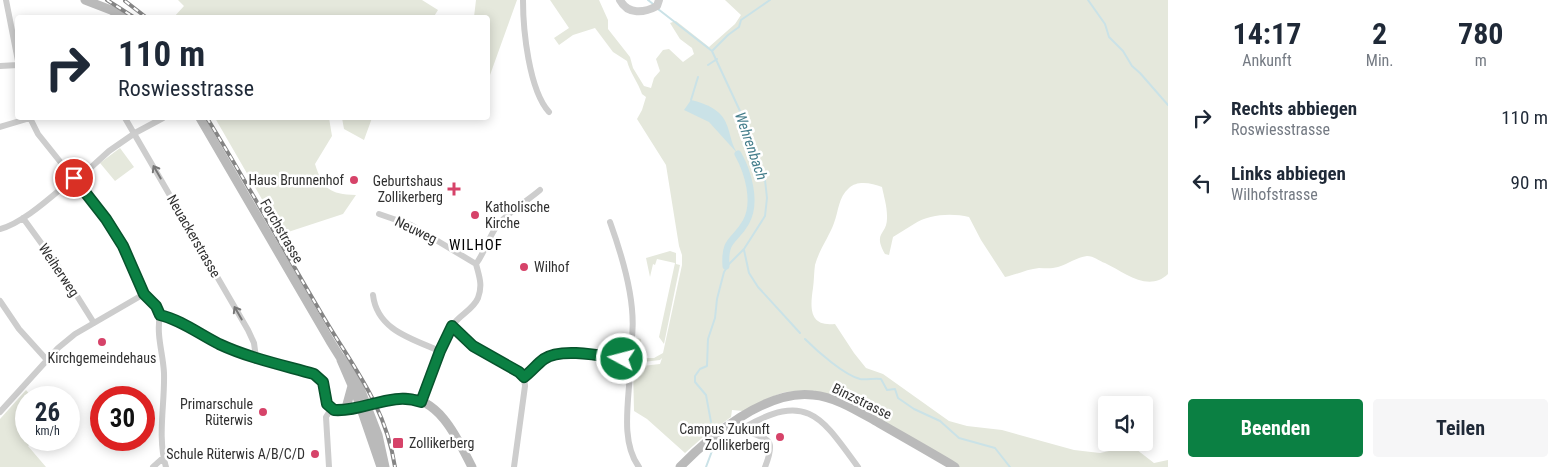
<!DOCTYPE html>
<html lang="de">
<meta charset="utf-8">
<style>
body{margin:0;font-family:"Roboto Condensed",sans-serif;background:#f6f6f7;color:#1f2937;height:100vh;display:flex;flex-direction:column;font-size:19px;white-space:nowrap}
*{box-sizing:border-box;margin:0}
p{font-size:16px;color:#747a83}
.icon{flex:none;width:28px;height:28px;fill:none;stroke:currentColor;stroke-width:2;stroke-linecap:round;stroke-linejoin:round}
.map{position:relative;flex:1;overflow:hidden}
.panel{display:flex;flex-direction:column;background:#fff;width:400px}
.panel>*{flex:none}
.banner{position:absolute;left:15px;top:15px;width:475px;height:105px;border-radius:5px;box-shadow:0 2px 12px #0003;background:#fff;color:#1f2937;overflow:hidden}
.controls{position:absolute;left:1098px;top:396px;display:grid;gap:10px}
.controls a{display:grid;place-items:center;width:55px;height:55px;border-radius:5px;background:#fff;box-shadow:0 2px 12px #0003;font-size:25px}
.speed{position:absolute;left:15px;top:386px;display:flex;gap:10px;font-size:25px;font-weight:700;text-align:center}
.speed>*{display:grid;place-content:center;width:65px;height:65px;border-radius:50%;background:#fff;box-shadow:0 2px 12px #0003;line-height:1}
.speed small{font-size:12px;font-weight:400}
.speed .limit{border:8px solid #d22;background:#fff;color:#111}
.pin{position:absolute;display:grid;place-items:center;width:42px;height:42px;color:#fff;margin:-21px;border:2px solid #fff;border-radius:50%;box-shadow:0 1px 5px #0007}
.me{position:absolute;width:55px;margin:-28px;rotate:277deg;stroke-linejoin:round;filter:drop-shadow(0 0 4px #0008)}
.turn{display:flex;align-items:center;gap:18px;height:105px;padding:0 20px;font-size:22px}
.turn .icon{width:65px;height:65px;stroke-width:2.5}
.turn b{display:block;font-size:35px;line-height:42px}
.eta{display:flex;justify-content:space-evenly;align-items:center;height:85px;text-align:center}
.eta b{font-size:30px;font-weight:700;line-height:35px}
.button{display:flex;gap:10px;margin-top:auto;padding:10px 20px}
.button a{flex:1;height:58px;border-radius:5px;background:#0b8043;color:#fff;font-size:20px;font-weight:700;line-height:58px;text-align:center}
.button a+a{background:#f6f6f7;color:#1f2937}
ul{padding:0;list-style:none}
li{display:flex;align-items:center;gap:15px;height:65px;padding:0 20px}
li div{flex:1}
li b{display:block;font-size:19px}
li em{font-style:normal}
main{display:flex;flex:1;min-height:0}
.map>svg:first-child{display:block}
.green{fill:#e5e8dc}
.water{fill:#cae2e7}
.lines{fill:none;stroke-linecap:round;stroke-linejoin:round}
.stream{stroke:#cae2e7;stroke-width:2}
.canal{stroke:#cae2e7;stroke-width:7}
.minor{stroke:#cdcdcd;stroke-width:6}
.tertiary{stroke:#cdcdcd;stroke-width:8}
.secondary{stroke:#bababa;stroke-width:9}
.rail-casing{stroke:#858585;stroke-width:4}
.rail{stroke:#fff;stroke-width:2;stroke-dasharray:5.5;stroke-linecap:butt}
.oneway{stroke:#777}
.route-casing{stroke:#07532c;stroke-width:12}
.route{stroke:#0b8043;stroke-width:9}
.poi-dot{fill:#d64369;stroke:#fff;stroke-width:2}
.labels{text-anchor:middle;stroke-width:5;stroke-linejoin:round;paint-order:stroke}
.poi-label{font-size:14px;fill:#303030;stroke:#fff;text-anchor:end}
.street-label{font-size:14px;fill:#303030;stroke:#fff}
.water-label{font-size:15px;font-style:italic;fill:#447d8b;stroke:#fff}
.neighbourhood-label{font-size:15px;letter-spacing:1px;fill:#000;stroke:#fff}
</style>
<main>
<div class="map">
<svg width="1168" height="467" viewBox="0 0 1168 467">
<rect width="100%" height="100%" fill="#fff"/>
<path class="green" d="M 178,0 L 422,0 L 438,10 L 433,18 L 173,18 L 184,6 Z
M 476,0 L 517,0 L 490,75 L 488,76 L 488,18 L 474,17 Z
M 550,0 L 599,0 L 608,20 L 608,29 L 630,57 L 633,68 L 644,86 L 651,88 L 654,78 L 660,71 L 656,59 L 663,50 L 669,49 L 683,62 L 694,54 L 692,48 L 680,39 L 670,23 L 676,21 L 709,47 L 735,24 L 741,15 L 725,0 L 1168,0 L 1168,274 C 1148,293 1124,272 1105,263 C 1099,261 1094,256 1087,256 C 1077,257 1068,264 1058,267 C 1051,269 1045,268 1039,268 C 1027,269 1016,275 1005,277 L 981,240 L 969,217 C 952,213 929,214 914,224 C 907,228 900,233 893,237 L 889,255 L 885,254 C 872,231 888,236 887,216 C 887,206 884,197 882,187 C 872,183 857,180 849,188 C 838,198 839,210 834,223 C 829,237 819,250 815,265 C 814,272 814,281 813,288 C 810,308 809,327 835,324 L 854,353 L 866,368 L 883,374 L 949,421 L 967,426 L 1002,430 L 1074,450 L 1100,453 L 1132,446 L 1154,463 L 1168,460 L 1168,467 L 953,467 L 892,427 L 836,396 L 814,391 L 785,392 L 771,397 L 743,411 L 732,410 L 731,417 L 702,438 L 685,453 L 647,419 L 634,411 L 633,367 L 660,364 L 662,358 L 660,360 L 635,363 L 636,338 L 641,339 L 642,354 L 644,358 L 654,358 L 663,353 L 682,265 L 682,255 L 679,246 L 666,165 L 637,119 L 642,110 L 646,97 L 642,94 C 638,82 630,73 627,61 L 613,52 L 595,28 L 573,35 L 559,45 L 554,38 L 569,28 Z
M 215,118 L 329,118 L 332,136 L 315,164 C 323,189 329,194 356,195 L 343,214 L 282,234 Z
M 342,118 L 372,118 L 364,140 L 344,129 Z
M 120,148 L 134,167 L 115,181 L 100,163 Z
M 670,251 L 676,253 L 676,264 L 680,265 L 664,344 L 659,337 L 675,263 L 657,259 L 655,265 L 653,264 L 650,277 L 646,258 Z
M 26,390 L 32,397 L 26,398 L 26,440 L 34,440 L 28,446 L 46,467 L 0,467 L 0,419 Z"/>
<path class="water" d="M 691,100 C 707,104 723,110 728,128 C 731,137 732,146 738,154 L 709,122 L 684,110 Z"/>
<g class="lines">
<path class="stream" d="M 648,0 L 653,4
M 1088,0 L 1105,24 L 1109,37 L 1123,51 L 1132,66 L 1140,73 L 1168,105
M 658,9 L 712,51 L 740,111 L 765,180 L 767,198 L 765,216 L 744,249 L 729,264 L 724,272 L 717,299 L 715,318 L 708,339 L 707,366 L 700,369 L 695,376 L 695,382 L 706,395 L 711,422
M 712,51 L 728,35 L 739,27 L 741,20 L 770,0
M 708,65 L 717,59
M 691,100 L 698,77
M 744,250 L 749,273 L 758,287 L 800,333
M 805,339 C 817,351 844,375 860,379 C 867,380 874,378 881,379 L 887,390 L 895,389 L 898,398 L 914,409 L 940,421 L 959,438 L 995,448 L 1010,467
M 706,467 L 712,451"/>
<path class="canal" d="M 726,266 C 724,238 735,242 746,222 C 757,202 748,172 738,154"/>
<path class="minor" d="M 6,0 L 18,61
M 523,0 C 523,30 529,90 549,112
M 0,66 L 18,65
M 30,118 L 38,134 L 106,219 L 123,247 L 144,294 L 156,306 L 160,315
M 125,118 L 248,330 L 254,343 L 256,358
M 0,127 L 30,118
M 76,181 L 109,151 L 135,133 L 163,118
M 379,214 L 411,225 L 476,264
M 23,218 L 60,269 L 94,323
M 610,222 C 624,261 643,322 626,361
M 0,229 C 24,223 54,194 74,178
M 476,264 C 485,252 488,238 497,226 C 508,212 526,202 540,190
M 373,295 C 377,330 412,339 440,351
M 0,301 L 19,329 L 47,360
M 160,315 C 181,320 199,334 219,344 C 249,358 282,365 315,374 C 331,384 318,407 335,410 C 343,411 352,408 360,407
M 160,315 C 156,335 163,353 164,373 C 165,404 157,437 166,467
M 452,326 L 473,346 L 519,372 L 524,377
M 626,361 L 629,366 L 630,371 C 629,400 620,442 639,467
M 524,377 C 531,372 537,363 544,358 C 557,350 613,354 626,361
M 421,402 C 431,377 439,350 452,326 C 459,315 473,310 478,298 C 483,285 479,276 476,264
M 0,412 L 58,348 L 75,334 L 144,294
M 736,420 L 739,424 L 745,427 C 808,391 822,418 858,467
M 742,427 C 762,442 779,432 765,467
M 153,467 L 163,458
M 329,467 L 326,417 L 331,409
M 514,467 L 525,386 L 524,377"/>
<path class="tertiary" d="M 620,0 C 628,15 644,13 657,6 L 659,0"/>
<path class="secondary" d="M 85,0 L 111,10 L 124,18
M 200,118 L 330,341 L 340,357 L 349,366 L 358,383 L 378,435 L 385,467
M 341,360 L 357,397 L 381,467
M 360,407 C 371,404 394,397 405,397 C 441,399 458,440 472,467
M 346,408 L 352,386
M 680,467 C 710,436 767,389 813,395 C 837,397 859,412 879,423 C 905,438 930,452 955,467"/>
<defs>
<path id="rail" d="M 107,0 L 135,18
M 125,1 L 147,18
M 207,118 C 246,181 282,247 320,311 C 351,365 385,403 395,467"/>
</defs>
<use href="#rail" class="rail-casing"/>
<use href="#rail" class="rail"/>
</g>
<defs><path id="oneway-shaft" d="M-6 0H5M1.5-3L5.5 0L1.5 3" fill="none" stroke-width="1.6" stroke-linecap="round" stroke-linejoin="round" transform="scale(1.25)"/></defs>
<g class="oneway">
<use href="#oneway-shaft" transform="translate(157 172) rotate(-120)"/>
<use href="#oneway-shaft" transform="translate(238 313) rotate(-120)"/>
</g>
<g class="lines">
<defs>
<path id="route" d="M 74,178 L 106,219 L 123,246 L 144,294 L 156,306 L 160,315 C 181,320 199,334 219,344 C 249,358 282,365 314,374 L 323,382 L 327,404 L 334,410 C 363,412 392,391 421,402 L 440,351 L 452,326 L 473,346 L 519,372 L 524,377 C 531,372 537,364 544,359 C 561,347 602,356 622,359"/>
</defs>
<use href="#route" class="route-casing"/>
<use href="#route" class="route"/>
</g>
<g class="poi-dot">
<circle cx="354" cy="180" r="5"/>
<path d="M451.5 181.5h5v5h5v5h-5v5h-5v-5h-5v-5h5z"/>
<circle cx="475" cy="215" r="5"/>
<circle cx="524" cy="267" r="5"/>
<circle cx="102" cy="342" r="5"/>
<circle cx="263" cy="412" r="5"/>
<circle cx="780" cy="437" r="5"/>
<rect x="392" y="437" width="12" height="12" rx="2.5"/>
<circle cx="315" cy="454" r="5"/>
</g>
<g class="labels">
<g class="poi-label">
<text x="344" y="185">Haus Brunnenhof</text>
<text x="443" y="186">Geburtshaus<tspan x="443" dy="16">Zollikerberg</tspan></text>
<text x="485" y="212" text-anchor="start">Katholische<tspan x="485" dy="16">Kirche</tspan></text>
<text x="534" y="272" text-anchor="start">Wilhof</text>
<text x="102" y="363" text-anchor="middle">Kirchgemeindehaus</text>
<text x="253" y="409">Primarschule<tspan x="253" dy="16">Rüterwis</tspan></text>
<text x="770" y="434">Campus Zukunft<tspan x="770" dy="16">Zollikerberg</tspan></text>
<text x="409" y="448" text-anchor="start">Zollikerberg</text>
<text x="305" y="459">Schule Rüterwis A/B/C/D</text>
</g>
<g class="street-label">
<text transform="translate(416 230) rotate(26)" y="5">Neuweg</text>
<text transform="translate(282 231) rotate(60)" y="5">Forchstrasse</text>
<text transform="translate(194 236) rotate(60)" y="5">Neuackerstrasse</text>
<text transform="translate(59 270) rotate(56)" y="5">Weiherweg</text>
<text transform="translate(862 401) rotate(26)" y="5">Binzstrasse</text>
</g>
<g class="water-label">
<text transform="translate(751 146) rotate(71)" y="5">Wehrenbach</text>
</g>
<g class="neighbourhood-label">
<text x="476" y="250">WILHOF</text>
</g>
</g>
</svg>
<div class="controls">
<a><svg class="icon" aria-label="sound" viewBox="0 0 24 24"><path d="M4 9h4l5-4v14l-5-4H4zM17 9q2 3 0 6"/></svg></a>
</div>
<div class="speed"><div>26<small>km/h</small></div><div class="limit">30</div></div>
<div class="pin" style="left:74px;top:178px;background:#d93025"><svg class="icon" aria-label="arrive" viewBox="0 0 24 24"><path d="M6 21V4h12l-3 4 3 4H6"/></svg></div>
<svg class="me" style="left:622px;top:359px" viewBox="-20 -20 40 40"><circle r="17" fill="#0b8043" stroke="#fff" stroke-width="3"/><path d="M0-11L8 9 0 5-8 9z" fill="#fff"/></svg>
<div class="banner">
<div class="turn"><svg class="icon" aria-label="right" viewBox="0 0 24 24"><path d="M7 20v-9h11M14 6l5 5-5 5"/></svg><div><b>110 m</b>Roswiesstrasse</div></div>
</div>
</div>
<section class="panel">
<div class="eta">
<div><b>14:17</b><p>Ankunft</p></div>
<div><b>2</b><p>Min.</p></div>
<div><b>780</b><p>m</p></div>
</div>
<ul>
<li><svg class="icon" aria-label="right" viewBox="0 0 24 24"><path d="M7 20v-9h11M14 6l5 5-5 5"/></svg><div><b>Rechts abbiegen</b><p>Roswiesstrasse</p></div><em>110 m</em></li>
<li><svg class="icon" aria-label="left" viewBox="0 0 24 24"><path d="M17 20v-9H6M10 6l-5 5 5 5"/></svg><div><b>Links abbiegen</b><p>Wilhofstrasse</p></div><em>90 m</em></li>
</ul>
<div class="button"><a>Beenden</a><a>Teilen</a></div>
</section>
</main>
